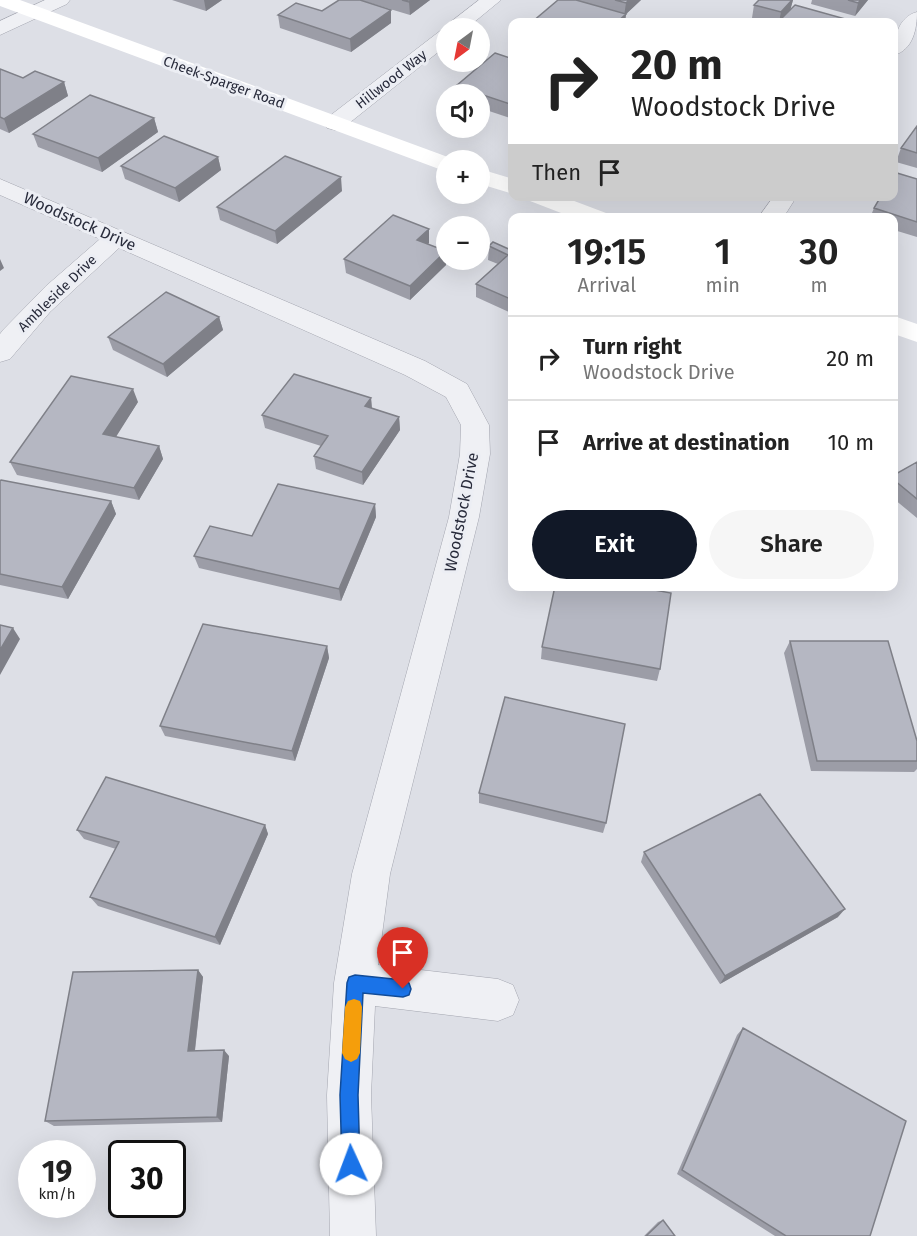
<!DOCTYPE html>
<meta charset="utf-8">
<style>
body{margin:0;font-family:"Fira Sans",sans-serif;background:#f6f6f6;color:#222;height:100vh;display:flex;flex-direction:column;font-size:22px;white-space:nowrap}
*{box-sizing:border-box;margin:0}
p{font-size:20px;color:#767676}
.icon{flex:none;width:33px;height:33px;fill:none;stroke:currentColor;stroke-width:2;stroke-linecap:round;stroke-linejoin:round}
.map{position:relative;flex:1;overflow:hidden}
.panel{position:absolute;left:508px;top:213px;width:390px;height:378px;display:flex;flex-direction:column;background:#fff;border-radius:12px;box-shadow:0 6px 24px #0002}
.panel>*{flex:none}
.top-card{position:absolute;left:508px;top:18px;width:390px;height:183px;border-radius:12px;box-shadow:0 6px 24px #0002;background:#fff;color:#222;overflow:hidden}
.needle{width:39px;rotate:212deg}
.fabs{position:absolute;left:436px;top:18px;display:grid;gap:12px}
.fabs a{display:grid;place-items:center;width:54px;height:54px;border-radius:50%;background:#fff;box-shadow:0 6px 24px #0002;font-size:30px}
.speed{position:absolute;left:18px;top:1140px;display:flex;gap:12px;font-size:30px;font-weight:700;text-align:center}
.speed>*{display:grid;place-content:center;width:78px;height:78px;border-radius:50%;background:#fff;box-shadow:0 6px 24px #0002;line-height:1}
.speed small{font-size:15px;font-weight:400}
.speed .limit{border:3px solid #111;border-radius:9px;background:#fff;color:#111}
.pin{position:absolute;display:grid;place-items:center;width:51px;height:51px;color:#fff;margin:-62px -26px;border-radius:50% 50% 50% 0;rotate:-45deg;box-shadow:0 0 6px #0007}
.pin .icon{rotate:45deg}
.me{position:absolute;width:66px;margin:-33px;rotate:358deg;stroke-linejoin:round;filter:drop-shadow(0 0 4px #0008)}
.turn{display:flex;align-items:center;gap:21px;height:126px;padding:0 24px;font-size:27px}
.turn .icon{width:78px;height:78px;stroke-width:2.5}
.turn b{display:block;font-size:42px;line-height:51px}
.then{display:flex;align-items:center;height:57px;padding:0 24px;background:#0003;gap:12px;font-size:22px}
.eta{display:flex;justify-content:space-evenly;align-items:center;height:102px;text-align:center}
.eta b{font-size:36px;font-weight:600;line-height:42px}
.action{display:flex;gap:12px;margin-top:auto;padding:12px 24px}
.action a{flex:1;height:69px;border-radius:36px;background:#111827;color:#fff;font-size:24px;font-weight:600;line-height:69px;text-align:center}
.action a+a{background:#f6f6f6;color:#222}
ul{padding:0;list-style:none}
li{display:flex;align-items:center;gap:18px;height:84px;padding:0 24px;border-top:2px solid #e0e0e0}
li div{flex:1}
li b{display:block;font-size:22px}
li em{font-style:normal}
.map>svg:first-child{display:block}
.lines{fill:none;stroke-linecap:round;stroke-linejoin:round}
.minor-casing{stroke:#a3a5af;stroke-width:1}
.minor{fill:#eff0f4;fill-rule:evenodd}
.secondary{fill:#fff;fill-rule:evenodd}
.wall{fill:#9c9da7}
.shaded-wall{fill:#7f8088}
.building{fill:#b5b7c2;stroke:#7f8088;stroke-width:1.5}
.route{fill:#1a73e8;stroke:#114b97;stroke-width:1.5}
.slow{fill:#f59e0b}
.labels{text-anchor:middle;stroke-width:6;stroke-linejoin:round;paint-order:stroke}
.far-street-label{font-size:14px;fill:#282b3b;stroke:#eceef4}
.street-label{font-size:16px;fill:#282b3b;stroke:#eceef4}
</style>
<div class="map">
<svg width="917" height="1236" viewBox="0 0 917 1236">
<rect width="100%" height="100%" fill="#dddfe6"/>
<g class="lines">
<defs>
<path id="minor" d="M 45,0 L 70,0 L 67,4 L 0,35 L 0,21 Z
M 479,0 L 501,0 L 467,28 L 447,28 L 447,45 L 343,128 L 335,130 L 327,128 L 324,123 L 327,118 L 440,31 L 446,29 L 448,24 Z
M 917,12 C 917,29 913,50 894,55 C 894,38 898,17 917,12 Z
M 0,179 L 425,361 L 467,384 L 489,425 L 490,454 L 479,517 L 390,874 L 378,965 L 498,979 L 513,985 L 519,1000 L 513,1015 L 498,1021 L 375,1006 L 371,1095 L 376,1236 L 330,1236 L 327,1095 L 334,983 L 352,874 L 449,517 L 460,454 L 461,425 L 446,397 L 405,375 L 119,248 L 50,312 L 10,359 L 0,362 L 0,334 L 3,330 L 46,286 L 100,239 L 0,195 Z
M 774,196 L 797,196 L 783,218 L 758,218 Z"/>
</defs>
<use href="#minor" class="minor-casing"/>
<use href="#minor" class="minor"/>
<path class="secondary" d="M 0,0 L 20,0 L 456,160 L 447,160 L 447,171 L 439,169 L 0,6 Z
M 480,169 L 513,179 L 513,194 L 480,184 Z
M 527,196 L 561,196 L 606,213 L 609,218 L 574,218 L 530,201 Z
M 894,316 L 917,324 L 917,342 L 894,334 Z"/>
</g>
<path class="wall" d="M 172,0 L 222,0 L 206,11 Z
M 360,0 L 430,0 L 410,15 Z
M 558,0 L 641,0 L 626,14 L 625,22 L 532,22 Z
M 759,0 L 793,0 L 790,10 L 849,20 L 848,22 L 768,22 L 752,18 L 754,5 Z
M 812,0 L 868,0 L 855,16 L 811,4 Z
M 278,15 L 391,23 L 351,52 L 280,28 Z
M 513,59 L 513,119 L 480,108 L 480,94 L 456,94 L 456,86 Z
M 0,69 L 23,78 L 64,82 L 68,96 L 9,133 L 0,129 Z
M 154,118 L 158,132 L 102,172 L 38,147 L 33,134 Z
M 917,126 L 917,168 L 896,162 L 901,148 Z
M 218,157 L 221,170 L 179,202 L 125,179 L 121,166 Z
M 917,179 L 917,237 L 894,230 L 894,218 L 870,218 L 874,208 Z
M 342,191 L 277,244 L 220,220 L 217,207 Z
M 429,229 L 429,243 L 428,244 L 446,265 L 410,300 L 346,273 L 344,259 Z
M 489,246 L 513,251 L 513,314 L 476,297 L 476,284 L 498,264 L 488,260 Z
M 219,317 L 223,330 L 167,377 L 113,350 L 108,337 Z
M 371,398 L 372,408 L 399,417 L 400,430 L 363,485 L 316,469 L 314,456 L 321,446 L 265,428 L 262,415 Z
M 138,402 L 115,437 L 159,446 L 163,459 L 139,500 L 17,475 L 10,462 Z
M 917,462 L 917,518 L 894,499 L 894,475 Z
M 0,481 L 111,501 L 116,514 L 68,599 L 0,585 Z
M 375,504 L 376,517 L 341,601 L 199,568 L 194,556 L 252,536 Z
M 810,586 L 822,586 L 820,591 Z
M 790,641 L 917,741 L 917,769 L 914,772 L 811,771 L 784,653 Z
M 327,646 L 329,658 L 295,761 L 165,736 L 160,726 Z
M 542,647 L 660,669 L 657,681 L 541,659 Z
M 479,793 L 606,823 L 603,833 L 479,803 Z
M 265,825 L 268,834 L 220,945 L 98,906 L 90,897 L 116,849 L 84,839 L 77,830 Z
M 644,852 L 838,917 L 720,984 L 641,862 Z
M 198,970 L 203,977 L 195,1051 L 229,1056 L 222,1122 L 54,1126 L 45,1121 Z
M 743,1028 L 870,1236 L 775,1236 L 677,1174 L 737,1035 Z
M 663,1220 L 675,1236 L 644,1236 L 658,1222 Z"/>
<path class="shaded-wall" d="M 204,0 L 222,0 L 206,11 Z
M 412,0 L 430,0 L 410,15 L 409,2 Z
M 629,0 L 641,0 L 624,16 L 626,3 Z
M 792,0 L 793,0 L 790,11 L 779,22 L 781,12 Z
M 861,0 L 868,0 L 855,16 L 858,3 Z
M 391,10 L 391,23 L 351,52 L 350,39 Z
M 626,14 L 625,22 L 617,22 Z
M 64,82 L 68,96 L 9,133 L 4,119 Z
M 154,118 L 158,132 L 102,172 L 98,158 Z
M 218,157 L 221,170 L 179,202 L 175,188 Z
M 341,177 L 342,191 L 277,244 L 275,231 Z
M 429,229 L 429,243 L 417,253 L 417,240 Z
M 446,251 L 446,265 L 410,300 L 410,286 Z
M 0,259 L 4,268 L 0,271 Z
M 219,317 L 223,330 L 167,377 L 163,364 Z
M 133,389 L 138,402 L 109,448 L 103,434 Z
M 371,398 L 372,411 L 365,406 Z
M 399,417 L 400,430 L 363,485 L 362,472 Z
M 159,446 L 163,459 L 139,500 L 134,488 Z
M 111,501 L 116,514 L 68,599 L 62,587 Z
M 375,504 L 376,517 L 341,601 L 339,589 Z
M 13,628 L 20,639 L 0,675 L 0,650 Z
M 327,646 L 329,658 L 295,761 L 292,751 Z
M 265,825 L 268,834 L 220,945 L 215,937 Z
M 845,909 L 838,917 L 720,984 L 725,976 Z
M 198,970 L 203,977 L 194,1057 L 188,1051 Z
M 224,1050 L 229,1056 L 222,1122 L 217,1117 Z"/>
<path class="building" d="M 339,0 L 360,0 L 391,10 L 350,39 L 278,15 L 296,3 L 322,11 Z
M 402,0 L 412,0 L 409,2 Z
M 558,0 L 576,0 L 626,14 L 617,22 L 532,22 Z
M 615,0 L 629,0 L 626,3 Z
M 759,0 L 792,0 L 781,12 L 754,5 Z
M 848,0 L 861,0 L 858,3 Z
M 795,5 L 849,20 L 846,22 L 778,22 Z
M 495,53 L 513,59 L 513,105 L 456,86 Z
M 0,69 L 23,78 L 35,71 L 64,82 L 4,119 L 0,117 Z
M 90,95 L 154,118 L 98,158 L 33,134 Z
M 917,126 L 917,153 L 901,148 Z
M 164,136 L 218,157 L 175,188 L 121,166 Z
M 285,156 L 341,177 L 275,231 L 217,207 Z
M 897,173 L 917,179 L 917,222 L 874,208 L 881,196 L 894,196 L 894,178 Z
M 393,215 L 429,229 L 417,240 L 446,251 L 410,286 L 344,259 Z
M 493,242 L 513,251 L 513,300 L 476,284 L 508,255 L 489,246 Z
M 166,292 L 219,317 L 163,364 L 108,337 Z
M 294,374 L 371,398 L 365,406 L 399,417 L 362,472 L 314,456 L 328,436 L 262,415 Z
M 71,376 L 133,389 L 103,434 L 159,446 L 134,488 L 10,462 Z
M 917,462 L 917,499 L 894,480 L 894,475 Z
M 1,480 L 111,501 L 62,587 L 0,574 L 0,481 Z
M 278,484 L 375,504 L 339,589 L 194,556 L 210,526 L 252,536 Z
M 555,586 L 633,586 L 671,593 L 660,669 L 542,647 Z
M 203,624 L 327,646 L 292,751 L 160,726 Z
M 0,625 L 13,628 L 0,650 Z
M 790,641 L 888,641 L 917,741 L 917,761 L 817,761 Z
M 505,697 L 625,724 L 606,823 L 479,793 Z
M 106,777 L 265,825 L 215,937 L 90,897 L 119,842 L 77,830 Z
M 760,794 L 845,909 L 725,976 L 644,852 Z
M 198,970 L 188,1051 L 224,1050 L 217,1117 L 45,1121 L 73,972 Z
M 743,1028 L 906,1121 L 870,1236 L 786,1236 L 682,1170 Z
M 663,1220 L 675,1236 L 646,1236 Z"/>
<path class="route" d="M 355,975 L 403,980 L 409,983 L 411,989 L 409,995 L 403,997 L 363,993 L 358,1095 L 360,1164 L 358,1171 L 351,1174 L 345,1171 L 342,1164 L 340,1095 L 347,983 L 349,977 Z"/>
<path class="slow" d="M 354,999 L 360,1001 L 362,1007 L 360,1053 L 357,1059 L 351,1062 L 345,1059 L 342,1053 L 345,1007 L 348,1001 Z"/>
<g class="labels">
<g class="far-street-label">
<text transform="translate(391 79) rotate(-38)" y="5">Hillwood Way</text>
<text transform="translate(224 82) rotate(20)" y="5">Cheek-Sparger Road</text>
<text transform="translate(57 293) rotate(-44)" y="5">Ambleside Drive</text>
</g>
<g class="street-label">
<text transform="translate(80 221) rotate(24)" y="6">Woodstock Drive</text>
<text transform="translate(461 512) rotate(-79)" y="6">Woodstock Drive</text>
</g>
</g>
</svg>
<div class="fabs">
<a><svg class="needle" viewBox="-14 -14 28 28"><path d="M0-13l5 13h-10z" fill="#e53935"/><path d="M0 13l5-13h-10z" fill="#767676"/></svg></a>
<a><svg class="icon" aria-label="sound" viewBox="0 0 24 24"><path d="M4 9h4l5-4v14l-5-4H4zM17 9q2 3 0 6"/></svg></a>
<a>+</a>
<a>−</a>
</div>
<div class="speed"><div>19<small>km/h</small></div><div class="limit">30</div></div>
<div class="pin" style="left:403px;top:989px;background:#d93025"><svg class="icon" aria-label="arrive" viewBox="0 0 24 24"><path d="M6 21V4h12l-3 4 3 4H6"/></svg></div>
<svg class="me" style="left:351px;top:1164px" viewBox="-20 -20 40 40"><circle r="19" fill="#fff"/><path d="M0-13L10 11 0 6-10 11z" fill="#1a73e8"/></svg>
<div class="top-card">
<div class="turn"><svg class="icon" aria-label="right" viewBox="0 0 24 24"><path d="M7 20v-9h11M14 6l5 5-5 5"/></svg><div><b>20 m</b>Woodstock Drive</div></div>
<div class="then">Then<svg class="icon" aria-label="arrive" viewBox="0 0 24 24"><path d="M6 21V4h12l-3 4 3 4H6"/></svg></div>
</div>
<section class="panel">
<div class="eta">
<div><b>19:15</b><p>Arrival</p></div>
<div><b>1</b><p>min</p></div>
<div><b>30</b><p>m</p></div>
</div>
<ul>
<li><svg class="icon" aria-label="right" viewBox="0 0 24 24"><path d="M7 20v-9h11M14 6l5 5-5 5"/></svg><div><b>Turn right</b><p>Woodstock Drive</p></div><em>20 m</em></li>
<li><svg class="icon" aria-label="arrive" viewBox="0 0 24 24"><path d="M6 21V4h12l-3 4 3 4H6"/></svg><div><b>Arrive at destination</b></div><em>10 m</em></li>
</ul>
<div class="action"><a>Exit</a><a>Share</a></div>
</section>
</div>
